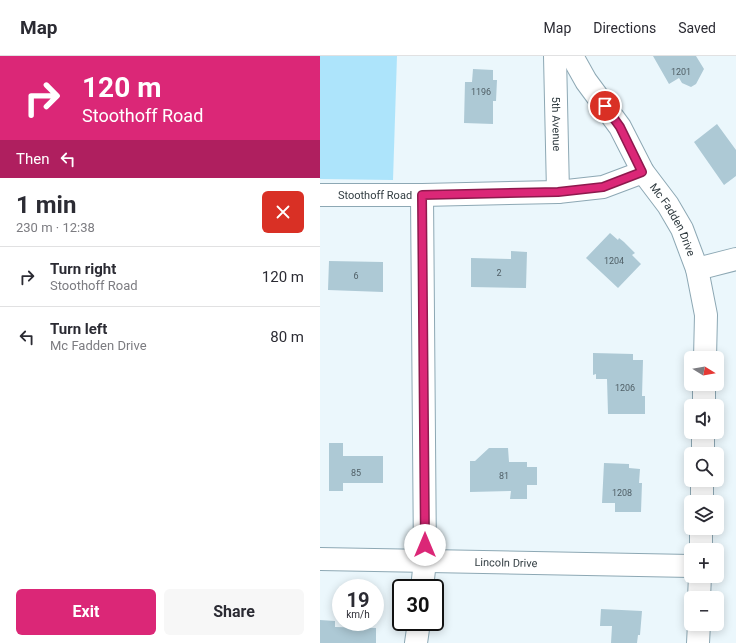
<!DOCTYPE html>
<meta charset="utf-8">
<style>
body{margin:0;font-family:Roboto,sans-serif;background:#f7f7f7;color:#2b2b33;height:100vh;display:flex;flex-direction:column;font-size:15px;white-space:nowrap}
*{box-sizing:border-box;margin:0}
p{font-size:13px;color:#7c7c81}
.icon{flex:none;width:22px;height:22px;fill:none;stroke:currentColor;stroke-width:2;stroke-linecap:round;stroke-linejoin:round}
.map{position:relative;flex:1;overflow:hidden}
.side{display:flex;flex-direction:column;background:#fff;width:320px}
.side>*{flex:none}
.hud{background:#db2777;color:#fff;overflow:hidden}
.needle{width:26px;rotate:101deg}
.tools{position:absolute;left:364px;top:295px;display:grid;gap:8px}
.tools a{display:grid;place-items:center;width:40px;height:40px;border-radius:6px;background:#fff;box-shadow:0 2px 10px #0003;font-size:20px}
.speed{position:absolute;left:12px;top:523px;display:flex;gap:8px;font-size:20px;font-weight:700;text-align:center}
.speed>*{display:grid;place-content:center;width:52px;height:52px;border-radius:50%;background:#fff;box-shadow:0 2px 10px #0003;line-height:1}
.speed small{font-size:10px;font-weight:400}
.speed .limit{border:2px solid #111;border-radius:6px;background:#fff;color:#111}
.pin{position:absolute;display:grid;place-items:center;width:34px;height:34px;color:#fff;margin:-17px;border:2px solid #fff;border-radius:50%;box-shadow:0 1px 4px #0007}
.me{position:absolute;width:44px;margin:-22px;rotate:0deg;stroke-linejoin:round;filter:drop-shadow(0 0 3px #0008)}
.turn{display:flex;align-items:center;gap:14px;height:84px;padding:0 16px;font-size:18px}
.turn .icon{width:52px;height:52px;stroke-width:2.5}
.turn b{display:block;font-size:28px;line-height:34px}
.then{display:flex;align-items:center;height:38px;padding:0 16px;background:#0003;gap:8px;font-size:15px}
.round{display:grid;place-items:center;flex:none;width:42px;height:42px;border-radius:6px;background:#f7f7f7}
.headline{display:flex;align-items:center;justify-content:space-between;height:68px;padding:0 16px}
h1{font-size:24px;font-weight:700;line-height:30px}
.primary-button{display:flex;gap:8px;margin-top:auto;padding:8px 16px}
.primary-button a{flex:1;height:46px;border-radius:6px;background:#db2777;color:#fff;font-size:16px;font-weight:700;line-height:46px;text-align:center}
.primary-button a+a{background:#f7f7f7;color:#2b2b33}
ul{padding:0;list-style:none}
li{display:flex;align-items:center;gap:12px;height:60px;padding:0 16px;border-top:1px solid #e1e1e2}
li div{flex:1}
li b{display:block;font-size:15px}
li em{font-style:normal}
header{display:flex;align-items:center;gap:24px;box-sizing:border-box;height:56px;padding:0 20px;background:#fff;border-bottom:1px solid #e1e1e2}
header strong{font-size:19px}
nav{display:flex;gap:22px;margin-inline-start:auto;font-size:14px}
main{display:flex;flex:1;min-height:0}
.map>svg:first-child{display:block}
.green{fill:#ade4fb}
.building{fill:#adc9d5}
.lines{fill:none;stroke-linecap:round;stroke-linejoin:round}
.street-casing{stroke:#8da8b4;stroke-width:24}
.secondary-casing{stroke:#8da8b4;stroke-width:24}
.street{stroke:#fff;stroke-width:22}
.secondary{stroke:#fff;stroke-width:22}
.route-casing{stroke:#8e194d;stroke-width:10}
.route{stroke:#db2777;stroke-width:7}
.labels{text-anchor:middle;stroke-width:3;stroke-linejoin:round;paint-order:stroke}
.number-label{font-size:9px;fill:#505f66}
.street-label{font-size:11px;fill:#313c41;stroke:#ebf7fc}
</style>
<header>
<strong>Map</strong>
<nav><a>Map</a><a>Directions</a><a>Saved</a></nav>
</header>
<main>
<section class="side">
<div class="hud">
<div class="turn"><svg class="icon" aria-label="right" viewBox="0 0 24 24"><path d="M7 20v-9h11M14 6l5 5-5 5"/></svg><div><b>120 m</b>Stoothoff Road</div></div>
<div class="then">Then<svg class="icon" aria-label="left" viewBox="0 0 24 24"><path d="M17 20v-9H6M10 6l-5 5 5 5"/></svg></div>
</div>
<div class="headline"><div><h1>1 min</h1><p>230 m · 12:38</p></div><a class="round" style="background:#d93025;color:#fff"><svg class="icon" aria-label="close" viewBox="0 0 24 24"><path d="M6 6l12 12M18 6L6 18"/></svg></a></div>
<ul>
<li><svg class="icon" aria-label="right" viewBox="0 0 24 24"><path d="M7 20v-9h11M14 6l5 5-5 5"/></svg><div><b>Turn right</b><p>Stoothoff Road</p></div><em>120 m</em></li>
<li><svg class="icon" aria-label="left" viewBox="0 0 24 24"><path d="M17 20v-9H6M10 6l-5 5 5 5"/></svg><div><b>Turn left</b><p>Mc Fadden Drive</p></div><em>80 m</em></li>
</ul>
<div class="primary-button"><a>Exit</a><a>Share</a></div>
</section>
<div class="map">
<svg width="416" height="587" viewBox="0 0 416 587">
<rect width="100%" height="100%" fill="#ebf7fc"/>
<path class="green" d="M 0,0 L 77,0 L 73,124 L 0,123 Z"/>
<path class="building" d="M 333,0 L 376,0 L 384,13 L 376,28 L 371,31 L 362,27 L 359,22 L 349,28 Z
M 153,13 L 173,14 L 173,24 L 177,24 L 176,45 L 173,45 L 173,68 L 144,67 L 145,26 L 152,26 Z
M 397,68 L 416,94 L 416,120 L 404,129 L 374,86 Z
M 290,177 L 298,184 L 299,182 L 304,186 L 315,197 L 312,199 L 321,208 L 298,232 L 266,202 Z
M 191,195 L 207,196 L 206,232 L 151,231 L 151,202 L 191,203 Z
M 9,205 L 63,206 L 63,236 L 8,234 Z
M 273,297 L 313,298 L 313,304 L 323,304 L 322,340 L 325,340 L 325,358 L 288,358 L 287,323 L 276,323 L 276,318 L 273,319 Z
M 9,387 L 23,387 L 23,400 L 63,400 L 63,427 L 23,427 L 23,435 L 9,435 Z
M 169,392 L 188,392 L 189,406 L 207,406 L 207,411 L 217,411 L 217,429 L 207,429 L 207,443 L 190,443 L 191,435 L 150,436 L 150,405 L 155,405 Z
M 284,407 L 309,408 L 309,412 L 320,413 L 319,427 L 322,427 L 321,456 L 295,456 L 295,447 L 282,447 Z
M 281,553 L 322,555 L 320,579 L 318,579 L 317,587 L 291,587 L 292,570 L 280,570 Z
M 0,564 L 15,565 L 15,571 L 56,572 L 56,587 L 0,587 Z"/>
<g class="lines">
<defs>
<g id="street">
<path id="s1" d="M 252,0 L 266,25 L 300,71 L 323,116 L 348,149 L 362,173 L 377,213 L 386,259 L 385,302"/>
<path d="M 377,213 L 416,203"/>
<path d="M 384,350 L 384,328"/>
<path d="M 383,398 L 383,376"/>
<path d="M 382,446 L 382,424"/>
<path d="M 381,494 L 381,472"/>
<path id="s2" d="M 0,503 L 371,510"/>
<path d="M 102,532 L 105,505 L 102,139"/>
<path d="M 379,542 L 380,520"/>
<path d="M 96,587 L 99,566"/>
<path d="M 378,587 L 379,568"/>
</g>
<g id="secondary">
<path id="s3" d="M 235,0 L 238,136"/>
<path id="s4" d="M 0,139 L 102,139 L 238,136 L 283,131 L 323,116"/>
</g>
</defs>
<use href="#street" class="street-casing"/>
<use href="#secondary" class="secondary-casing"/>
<use href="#street" class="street"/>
<use href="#secondary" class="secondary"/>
</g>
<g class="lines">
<defs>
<path id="route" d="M 105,489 L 102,139 L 238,136 L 283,131 L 322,116 L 300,71 L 285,50"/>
</defs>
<use href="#route" class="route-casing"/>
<use href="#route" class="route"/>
</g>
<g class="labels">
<g class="number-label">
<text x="361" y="19">1201</text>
<text x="161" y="39">1196</text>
<text x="294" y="208">1204</text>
<text x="179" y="220">2</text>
<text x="36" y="223">6</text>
<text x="305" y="335">1206</text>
<text x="36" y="420">85</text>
<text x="184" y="423">81</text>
<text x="302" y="440">1208</text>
</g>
<g class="street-label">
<text dy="4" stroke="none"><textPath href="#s3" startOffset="68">5th Avenue</textPath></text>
<text dy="4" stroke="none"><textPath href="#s4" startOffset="55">Stoothoff Road</textPath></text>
<text dy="4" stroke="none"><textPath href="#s1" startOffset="193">Mc Fadden Drive</textPath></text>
<text dy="4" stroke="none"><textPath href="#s2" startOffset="186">Lincoln Drive</textPath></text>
</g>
</g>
</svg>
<div class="tools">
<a><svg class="needle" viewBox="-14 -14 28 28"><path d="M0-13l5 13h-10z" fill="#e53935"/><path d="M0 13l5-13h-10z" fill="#7c7c81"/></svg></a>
<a><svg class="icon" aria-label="sound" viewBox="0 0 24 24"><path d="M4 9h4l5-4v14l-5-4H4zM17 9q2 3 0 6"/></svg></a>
<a><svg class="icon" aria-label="search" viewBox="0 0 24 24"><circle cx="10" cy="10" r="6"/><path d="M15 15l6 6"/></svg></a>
<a><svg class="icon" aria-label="layers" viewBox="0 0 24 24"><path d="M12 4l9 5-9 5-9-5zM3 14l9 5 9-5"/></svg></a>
<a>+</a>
<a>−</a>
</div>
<div class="speed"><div>19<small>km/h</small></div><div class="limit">30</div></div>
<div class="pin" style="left:285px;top:50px;background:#d93025"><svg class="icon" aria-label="arrive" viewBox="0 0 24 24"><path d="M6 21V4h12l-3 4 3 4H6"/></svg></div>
<svg class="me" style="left:105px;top:489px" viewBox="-20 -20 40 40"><circle r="19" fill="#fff"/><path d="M0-13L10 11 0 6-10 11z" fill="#db2777"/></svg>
</div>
</main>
